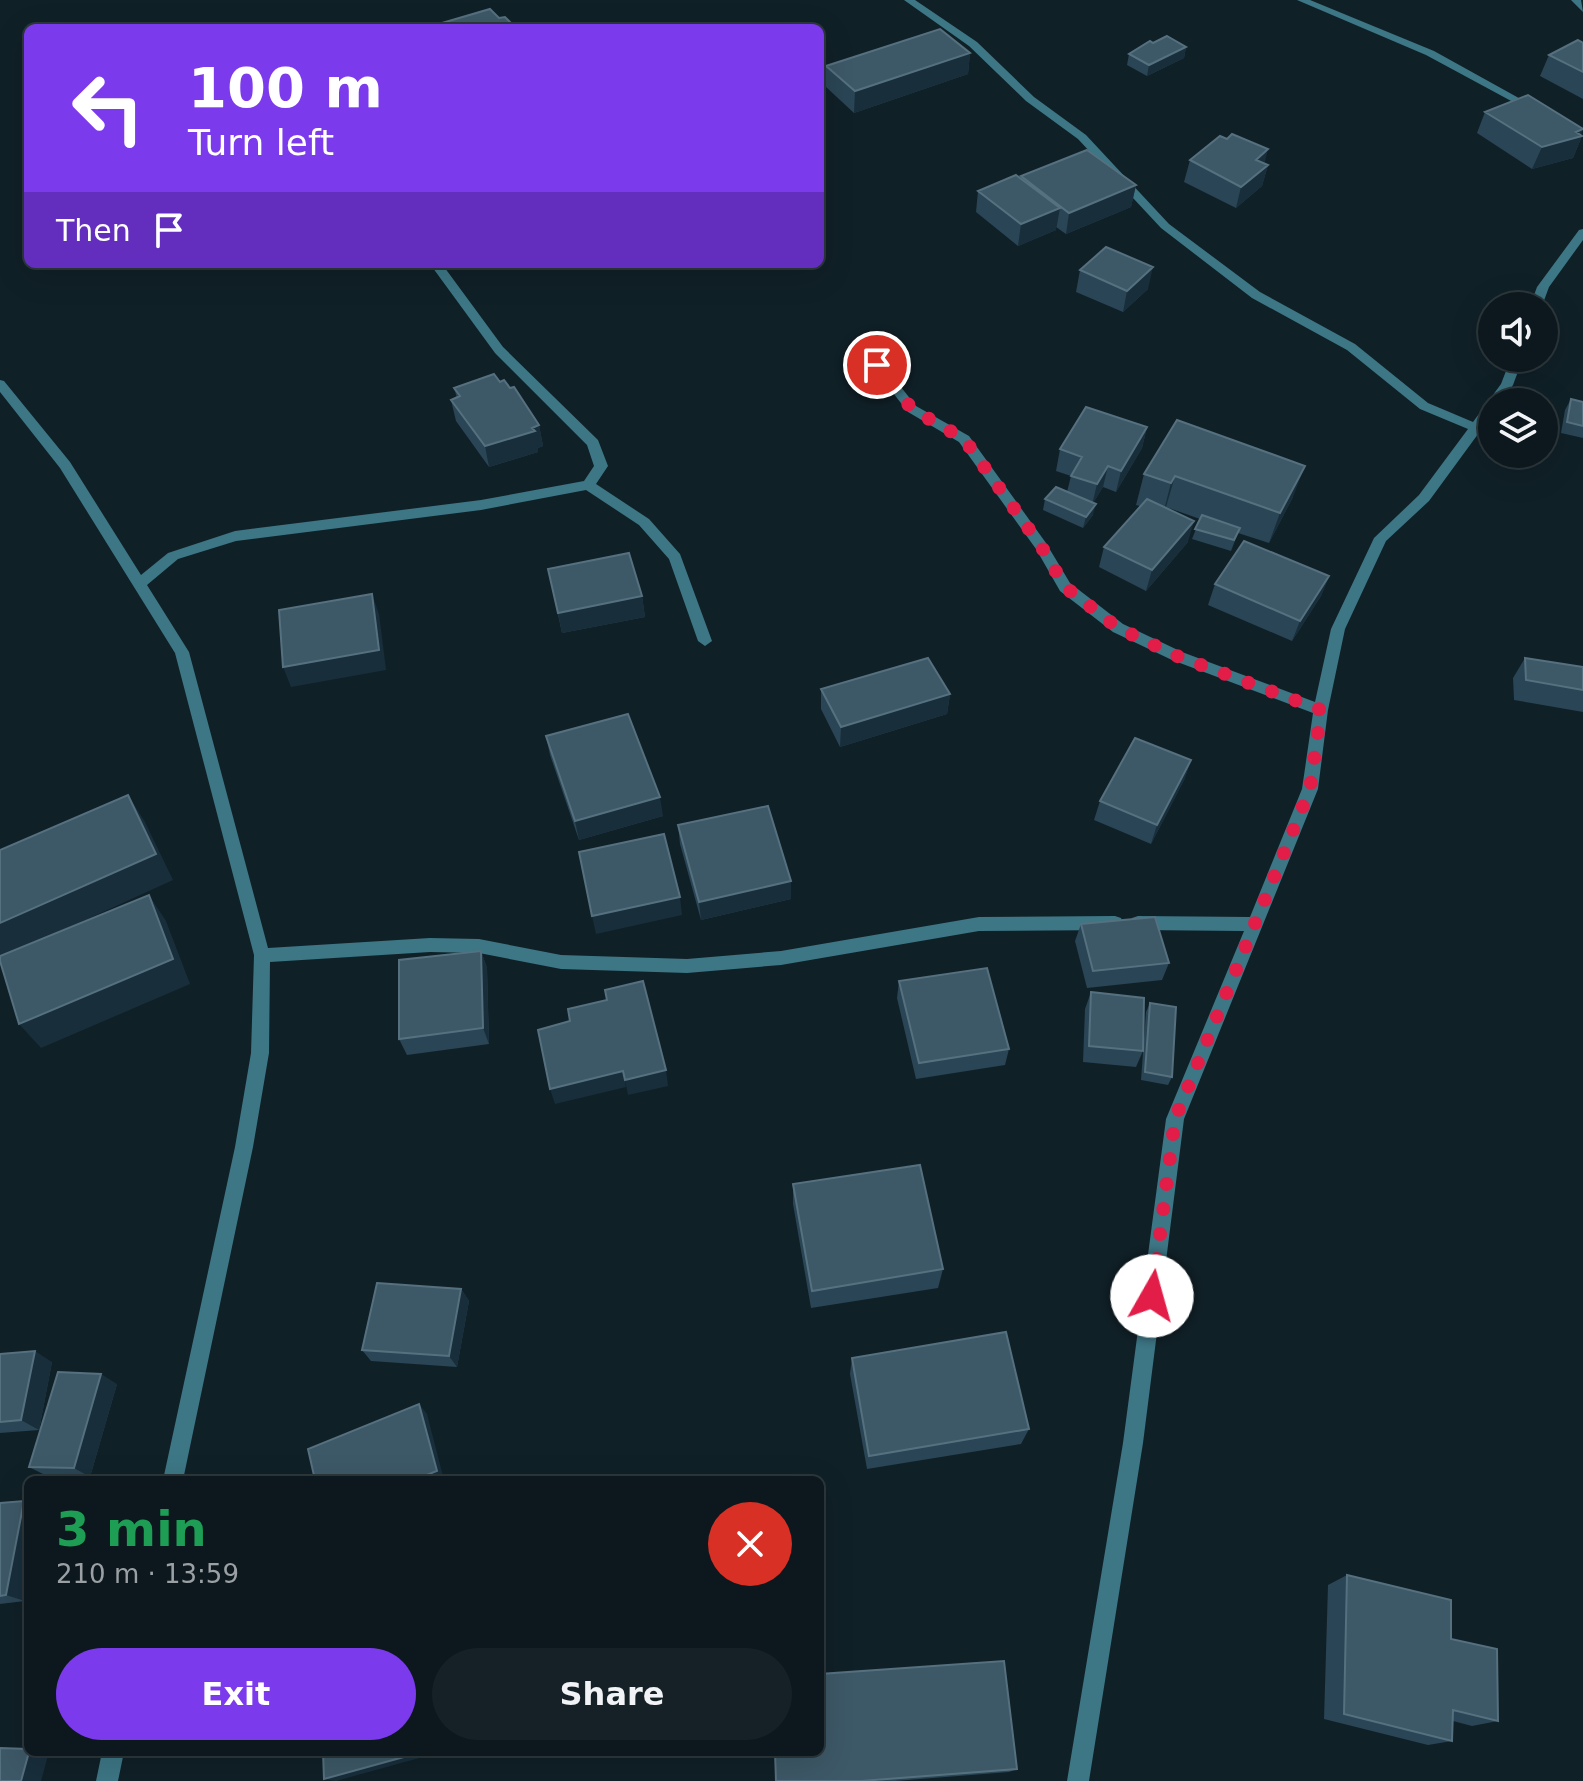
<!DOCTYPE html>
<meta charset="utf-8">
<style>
body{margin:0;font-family:"DejaVu Sans",sans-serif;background:#152126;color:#f1f3f6;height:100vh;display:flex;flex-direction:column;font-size:30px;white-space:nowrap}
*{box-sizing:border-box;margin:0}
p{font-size:26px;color:#9aa0a4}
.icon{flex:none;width:44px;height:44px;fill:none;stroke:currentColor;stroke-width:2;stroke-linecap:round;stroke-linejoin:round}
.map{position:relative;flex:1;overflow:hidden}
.sheet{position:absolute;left:24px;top:1476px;width:800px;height:280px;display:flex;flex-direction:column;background:#0c181d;border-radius:12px;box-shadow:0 8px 32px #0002,0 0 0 2px #2c373b}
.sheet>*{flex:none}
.top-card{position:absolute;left:24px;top:24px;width:800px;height:244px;border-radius:12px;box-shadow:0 8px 32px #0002,0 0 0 2px #2c373b;background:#7c3aed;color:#fff;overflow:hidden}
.fabs{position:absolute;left:1478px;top:292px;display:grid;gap:16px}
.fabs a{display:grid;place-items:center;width:80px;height:80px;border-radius:50%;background:#0c181d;box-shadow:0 8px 32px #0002,0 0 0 2px #2c373b;font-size:40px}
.pin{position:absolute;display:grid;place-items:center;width:68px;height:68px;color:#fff;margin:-34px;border:4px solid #fff;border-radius:50%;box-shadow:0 2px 8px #0007}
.me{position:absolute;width:88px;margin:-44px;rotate:7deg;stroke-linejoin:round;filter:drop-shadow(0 0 6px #0008)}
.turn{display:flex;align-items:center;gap:28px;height:168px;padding:0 32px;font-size:36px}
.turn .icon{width:104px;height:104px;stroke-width:2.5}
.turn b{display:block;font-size:56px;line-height:68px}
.then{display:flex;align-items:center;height:76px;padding:0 32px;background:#0003;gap:16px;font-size:30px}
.round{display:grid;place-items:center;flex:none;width:84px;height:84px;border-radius:42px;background:#152126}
.head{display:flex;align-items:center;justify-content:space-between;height:136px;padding:0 32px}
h1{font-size:48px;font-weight:600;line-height:60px;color:#1e9e55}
.cta{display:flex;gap:16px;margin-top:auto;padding:16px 32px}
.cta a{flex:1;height:92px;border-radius:48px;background:#7c3aed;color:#fff;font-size:32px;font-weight:600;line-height:92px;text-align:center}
.cta a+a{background:#152126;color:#f1f3f6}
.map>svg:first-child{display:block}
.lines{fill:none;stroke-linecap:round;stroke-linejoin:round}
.street{fill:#3d7685;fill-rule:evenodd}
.wall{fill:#2a4555}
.shaded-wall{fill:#182e3b}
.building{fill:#3d5867;stroke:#55707f;stroke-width:2}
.route{stroke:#e11d48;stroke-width:14;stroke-dasharray:0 25.2}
</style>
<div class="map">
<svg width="1583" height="1781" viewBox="0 0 1583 1781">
<rect width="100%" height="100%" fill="#102027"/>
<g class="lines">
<path class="street" d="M 904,0 L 915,0 L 977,42 L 1034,97 L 1086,135 L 1169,224 L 1260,292 L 1355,344 L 1428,403 L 1473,422 L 1501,384 L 1511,358 L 1523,358 L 1513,385 L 1502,402 L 1492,402 L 1492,415 L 1429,501 L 1386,541 L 1345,629 L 1328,710 L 1318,789 L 1184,1119 L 1143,1443 L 1089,1781 L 1067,1781 L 1123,1443 L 1166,1119 L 1244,931 L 1138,930 L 1132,928 L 1130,923 L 1132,918 L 1138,916 L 1250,917 L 1302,789 L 1313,713 L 1172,660 L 1113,632 L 1060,591 L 1036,549 L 959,442 L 908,412 L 871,365 L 877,361 L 881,362 L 916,406 L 969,436 L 1046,543 L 1070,583 L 1123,624 L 1182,652 L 1315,702 L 1331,629 L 1374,538 L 1419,495 L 1468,429 L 1420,409 L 1347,350 L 1252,298 L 1161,228 L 1078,139 L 1026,101 L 969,46 Z
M 1297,0 L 1310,0 L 1434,51 L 1537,108 L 1528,110 L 1426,55 Z
M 1571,0 L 1581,0 L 1583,12 Z
M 1583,229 L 1583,240 L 1549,287 L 1542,306 L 1530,306 L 1537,287 L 1579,230 Z
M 430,264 L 442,264 L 503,347 L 598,440 L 608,466 L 596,484 L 649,519 L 680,554 L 712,641 L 705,646 L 698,641 L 669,559 L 639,525 L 586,490 L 481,510 L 236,541 L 178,559 L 147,585 L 189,652 L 268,948 L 430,938 L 479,939 L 561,955 L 687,959 L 781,951 L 979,917 L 1115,916 L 1121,918 L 1123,923 L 1121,928 L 1115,930 L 979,931 L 781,965 L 687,973 L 561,969 L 479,953 L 430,952 L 270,962 L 269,1053 L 253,1147 L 183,1480 L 163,1480 L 235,1147 L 251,1053 L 254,955 L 175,653 L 60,468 L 0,392 L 0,380 L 4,381 L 70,462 L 141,575 L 168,553 L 235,531 L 481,500 L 584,481 L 594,466 L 587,445 L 495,353 Z
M 102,1752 L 124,1752 L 118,1781 L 96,1781 Z"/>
</g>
<path class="wall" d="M 1153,43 L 1186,47 L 1184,58 L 1147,76 L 1127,65 L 1129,54 Z
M 1583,43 L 1583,99 L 1540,76 L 1549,55 Z
M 970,53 L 968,74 L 854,113 L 826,87 L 826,66 Z
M 1485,112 L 1580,135 L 1582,136 L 1573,158 L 1532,169 L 1477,133 Z
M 1190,160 L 1264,163 L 1268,165 L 1262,186 L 1236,208 L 1184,182 Z
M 1021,176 L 1136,185 L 1131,207 L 1066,234 L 1056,227 L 1056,230 L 1018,246 L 976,212 L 978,191 L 1021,179 Z
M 1080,270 L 1148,289 L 1123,312 L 1076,292 Z
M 500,382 L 539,425 L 543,446 L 538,448 L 538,452 L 489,467 L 456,421 L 451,400 L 457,398 L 454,388 Z
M 1571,399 L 1583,402 L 1583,438 L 1561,433 L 1565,410 Z
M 1177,420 L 1293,497 L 1269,543 L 1238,533 L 1231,551 L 1192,539 L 1200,519 L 1166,507 L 1188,542 L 1146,591 L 1099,567 L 1104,547 L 1140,506 L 1136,505 L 1144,474 Z
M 1147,427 L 1142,448 L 1116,492 L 1103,487 L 1093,503 L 1093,515 L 1083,528 L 1043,510 L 1045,499 L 1067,492 L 1071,476 L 1056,471 L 1060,449 Z
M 548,569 L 642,596 L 645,617 L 562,633 Z
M 1329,576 L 1321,596 L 1292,641 L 1208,605 L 1215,584 Z
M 1525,658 L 1583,667 L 1583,712 L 1514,700 L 1513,678 Z
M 821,689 L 950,694 L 947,714 L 840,747 L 821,709 Z
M 546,736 L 663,816 L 579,840 L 550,755 Z
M 1191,760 L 1184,780 L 1151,844 L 1094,820 L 1100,801 Z
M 678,825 L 791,899 L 701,920 L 680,844 Z
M 1081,924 L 1169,963 L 1162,980 L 1087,988 L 1075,941 Z
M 481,951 L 487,968 L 489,1044 L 407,1055 L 399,1039 Z
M 899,981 L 1009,1049 L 1005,1065 L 916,1079 L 897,998 Z
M 1091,992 L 1143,1051 L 1136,1067 L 1083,1062 L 1085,1009 Z
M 1150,1003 L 1172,1077 L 1168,1085 L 1141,1080 L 1146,1012 Z
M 793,1184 L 943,1269 L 938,1288 L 811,1308 L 793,1204 Z
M 461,1289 L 469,1301 L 457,1367 L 371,1361 L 362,1350 Z
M 0,1354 L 52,1362 L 39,1430 L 0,1433 Z
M 852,1358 L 1029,1429 L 1021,1444 L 867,1469 L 850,1374 Z
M 117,1384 L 90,1477 L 47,1476 L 29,1467 Z
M 0,1503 L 25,1601 L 0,1604 Z
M 1347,1575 L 1451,1639 L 1498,1721 L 1472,1726 L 1453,1721 L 1452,1741 L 1428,1745 L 1324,1719 L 1328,1585 Z
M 1017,1769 L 1009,1772 L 895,1781 L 776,1781 Z"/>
<path class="shaded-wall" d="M 1186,47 L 1184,58 L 1147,76 L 1149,65 Z
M 970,53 L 968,74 L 854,113 L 855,91 Z
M 1583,129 L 1580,137 L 1582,136 L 1573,158 L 1532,169 L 1542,147 Z
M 1268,149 L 1263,170 L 1268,165 L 1262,186 L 1236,208 L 1241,187 L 1256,160 Z
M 1136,185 L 1131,207 L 1066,234 L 1069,213 Z
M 1060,208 L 1056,230 L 1018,246 L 1021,224 Z
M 1153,267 L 1148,289 L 1123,312 L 1127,291 Z
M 539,425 L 543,446 L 538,448 L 538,452 L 489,467 L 485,446 Z
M 1147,427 L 1142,448 L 1116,492 L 1121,471 Z
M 1108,466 L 1103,487 L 1092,505 L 1097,484 Z
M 1305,466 L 1293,497 L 1269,543 L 1280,513 Z
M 1175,476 L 1166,507 L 1163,514 L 1171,483 Z
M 1096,504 L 1093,515 L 1083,528 L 1086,517 Z
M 1194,521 L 1188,542 L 1146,591 L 1152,570 Z
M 1329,576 L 1321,596 L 1292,641 L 1300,621 Z
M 372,594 L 379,614 L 386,670 L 291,687 L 283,667 Z
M 642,596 L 645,617 L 562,633 L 558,613 Z
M 950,694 L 947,714 L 840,747 L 841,727 Z
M 1191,760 L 1184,780 L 1151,844 L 1157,825 Z
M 128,795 L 145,822 L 173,880 L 0,959 L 0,923 Z
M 660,797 L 663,816 L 579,840 L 575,821 Z
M 791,881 L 791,899 L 701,920 L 699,902 Z
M 149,895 L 166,921 L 190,984 L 41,1048 L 19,1024 Z
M 680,897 L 682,915 L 596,934 L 592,916 Z
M 481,951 L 487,968 L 489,1044 L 483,1028 Z
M 666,1070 L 668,1086 L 628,1095 L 625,1080 Z
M 623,1071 L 626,1087 L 555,1104 L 550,1089 Z
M 461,1289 L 469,1301 L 457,1367 L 449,1356 Z
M 35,1351 L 52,1362 L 39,1430 L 21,1420 Z
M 101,1374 L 117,1384 L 90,1477 L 74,1468 Z
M 419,1404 L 427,1414 L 444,1480 L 414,1480 Z
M 24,1501 L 28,1503 L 28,1584 L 25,1601 L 6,1595 Z
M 29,1752 L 49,1752 L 41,1781 L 21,1781 Z
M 422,1752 L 441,1752 L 336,1781 L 324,1779 Z"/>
<path class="building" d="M 490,9 L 499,18 L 505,17 L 512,24 L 506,25 L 508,28 L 425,28 Z
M 940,29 L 970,53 L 855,91 L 826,66 Z
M 1167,36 L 1186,47 L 1149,65 L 1129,54 L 1150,41 L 1153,43 Z
M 1578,40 L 1583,43 L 1583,72 L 1549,55 Z
M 1528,95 L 1583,129 L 1576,132 L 1582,136 L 1542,147 L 1485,112 Z
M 1232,134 L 1268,149 L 1256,160 L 1268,165 L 1241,187 L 1190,160 L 1220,136 L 1227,139 Z
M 1087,150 L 1136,185 L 1069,213 L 1021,176 Z
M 1016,175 L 1060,208 L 1021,224 L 978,191 Z
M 1106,247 L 1153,267 L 1127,291 L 1080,270 Z
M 494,374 L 500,382 L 504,380 L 510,388 L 514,387 L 539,425 L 532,428 L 535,431 L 485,446 L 451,400 L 460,396 L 454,388 Z
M 1571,399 L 1583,402 L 1583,426 L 1567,422 Z
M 1086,407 L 1147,427 L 1121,471 L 1108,466 L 1097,484 L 1071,476 L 1082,457 L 1060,449 Z
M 1177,420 L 1305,466 L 1280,513 L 1175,476 L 1171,483 L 1144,474 Z
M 1056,487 L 1096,504 L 1086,517 L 1045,499 Z
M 1147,499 L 1194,521 L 1152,570 L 1104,547 Z
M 1202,515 L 1240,528 L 1234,540 L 1195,529 Z
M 1244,541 L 1329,576 L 1300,621 L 1215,584 Z
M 629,553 L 642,596 L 558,613 L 548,569 Z
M 372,594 L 379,650 L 283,667 L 279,610 Z
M 928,658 L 950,694 L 841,727 L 821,689 Z
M 1525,658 L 1583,667 L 1583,690 L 1526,680 Z
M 628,714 L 660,797 L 575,821 L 546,736 Z
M 1135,738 L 1191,760 L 1157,825 L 1100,801 Z
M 128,795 L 156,854 L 0,923 L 0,850 Z
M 768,806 L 791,881 L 699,902 L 678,825 Z
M 664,834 L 680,897 L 592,916 L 579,852 Z
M 149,895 L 173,959 L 19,1024 L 0,961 L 0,956 Z
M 1155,917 L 1169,963 L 1093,971 L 1081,924 Z
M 481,951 L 483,1028 L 399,1039 L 399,960 Z
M 987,968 L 1009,1049 L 919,1063 L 899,981 Z
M 643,981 L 666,1070 L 625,1080 L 623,1071 L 550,1089 L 538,1030 L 570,1021 L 568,1009 L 607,1000 L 605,990 Z
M 1091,992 L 1144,998 L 1143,1051 L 1089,1046 Z
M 1150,1003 L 1176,1007 L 1172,1077 L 1145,1072 Z
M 920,1165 L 943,1269 L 812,1291 L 793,1184 Z
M 377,1283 L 461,1289 L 449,1356 L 362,1350 Z
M 1006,1332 L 1029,1429 L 869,1456 L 852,1358 Z
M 35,1351 L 21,1420 L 0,1422 L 0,1354 Z
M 58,1372 L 101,1374 L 74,1468 L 29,1467 Z
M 419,1404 L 437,1471 L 414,1480 L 315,1480 L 308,1449 Z
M 24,1501 L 6,1595 L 0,1596 L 0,1503 Z
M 1347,1575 L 1451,1600 L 1451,1639 L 1497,1649 L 1498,1721 L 1453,1710 L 1452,1741 L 1344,1714 Z
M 1004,1661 L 1017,1769 L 861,1781 L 776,1781 L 775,1752 L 820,1752 L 820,1674 Z
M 0,1748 L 28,1749 L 29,1752 L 21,1781 L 0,1781 Z
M 323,1752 L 422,1752 L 324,1779 Z"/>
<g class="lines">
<path class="route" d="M 877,365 L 912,409 L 964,439 L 1041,546 L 1065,587 L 1083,601 L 1118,628 L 1177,656 L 1321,710 L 1310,789 L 1175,1119 L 1152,1296"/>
</g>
</svg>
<div class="fabs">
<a><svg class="icon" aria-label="sound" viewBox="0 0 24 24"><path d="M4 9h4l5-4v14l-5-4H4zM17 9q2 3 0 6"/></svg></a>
<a><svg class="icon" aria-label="layers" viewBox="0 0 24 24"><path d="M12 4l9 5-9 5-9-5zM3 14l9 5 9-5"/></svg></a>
</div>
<div class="pin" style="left:877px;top:365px;background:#d93025"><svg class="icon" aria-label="arrive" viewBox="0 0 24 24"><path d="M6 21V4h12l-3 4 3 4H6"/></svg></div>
<svg class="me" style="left:1152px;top:1296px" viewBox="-20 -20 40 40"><circle r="19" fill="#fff"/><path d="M0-13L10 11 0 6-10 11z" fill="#e11d48"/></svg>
<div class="top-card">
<div class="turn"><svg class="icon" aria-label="left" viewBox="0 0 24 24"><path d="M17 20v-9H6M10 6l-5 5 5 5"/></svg><div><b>100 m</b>Turn left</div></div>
<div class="then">Then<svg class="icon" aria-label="arrive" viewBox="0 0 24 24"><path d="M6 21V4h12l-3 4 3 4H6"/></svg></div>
</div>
<section class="sheet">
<div class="head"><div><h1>3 min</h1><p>210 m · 13:59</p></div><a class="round" style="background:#d93025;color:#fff"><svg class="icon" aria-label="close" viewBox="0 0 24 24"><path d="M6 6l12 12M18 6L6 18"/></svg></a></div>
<div class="cta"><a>Exit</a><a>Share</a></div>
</section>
</div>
